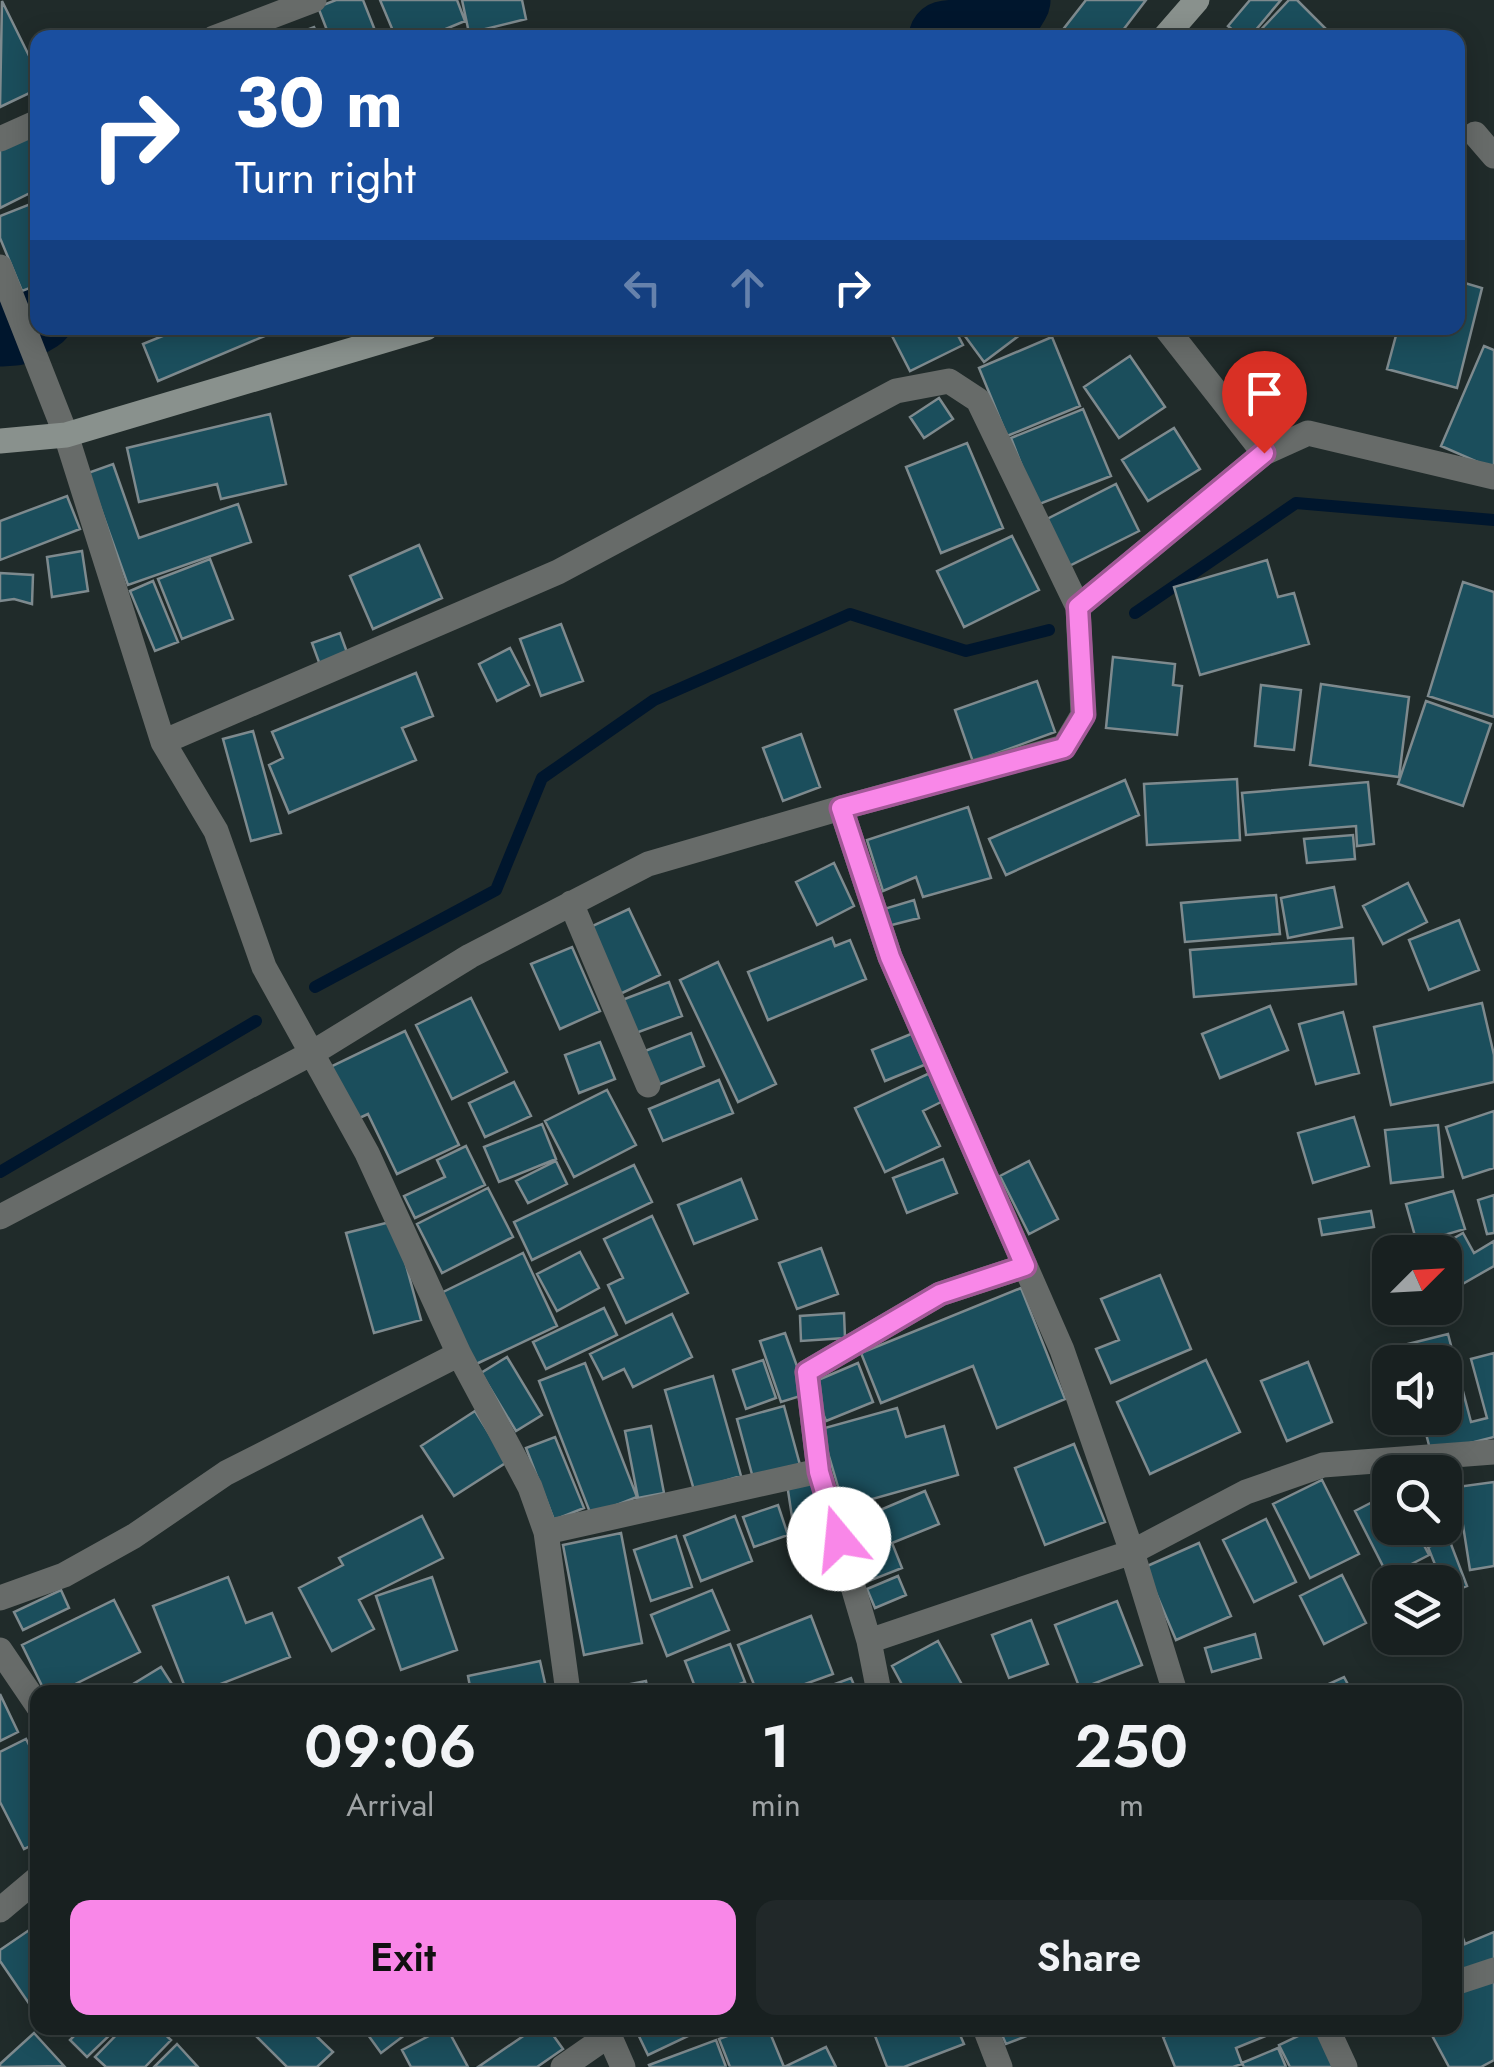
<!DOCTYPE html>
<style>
body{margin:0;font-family:Jost,sans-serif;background:#212829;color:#f1f3f6;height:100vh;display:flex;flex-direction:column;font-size:38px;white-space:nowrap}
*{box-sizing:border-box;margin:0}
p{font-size:32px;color:#9fa3a5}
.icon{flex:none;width:55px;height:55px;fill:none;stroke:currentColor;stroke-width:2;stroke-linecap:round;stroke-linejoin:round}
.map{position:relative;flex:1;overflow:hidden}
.details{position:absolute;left:30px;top:1685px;width:1432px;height:350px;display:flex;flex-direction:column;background:#182020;border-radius:20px;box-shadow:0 5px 25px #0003,0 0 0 2px #363e3e}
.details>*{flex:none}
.banner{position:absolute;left:30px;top:30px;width:1435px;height:305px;border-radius:20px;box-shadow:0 5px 25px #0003,0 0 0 2px #363e3e;background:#1a4fa0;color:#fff;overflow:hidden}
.needle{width:65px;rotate:66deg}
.fabs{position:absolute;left:1372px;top:1235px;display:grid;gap:20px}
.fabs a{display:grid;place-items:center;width:90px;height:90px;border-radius:20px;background:#182020;box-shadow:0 5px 25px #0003,0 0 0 2px #363e3e;font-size:50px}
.pin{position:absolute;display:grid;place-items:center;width:85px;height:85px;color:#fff;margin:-102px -42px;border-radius:50% 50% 50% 0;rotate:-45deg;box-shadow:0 0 10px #0007}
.pin .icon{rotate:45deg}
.me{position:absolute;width:110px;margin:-55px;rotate:343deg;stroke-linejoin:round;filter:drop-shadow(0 0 8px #0008)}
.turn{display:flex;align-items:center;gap:35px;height:210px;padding:0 40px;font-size:45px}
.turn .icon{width:130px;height:130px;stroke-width:2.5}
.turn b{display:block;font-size:70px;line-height:85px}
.lanes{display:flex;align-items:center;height:95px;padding:0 40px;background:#0003;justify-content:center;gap:50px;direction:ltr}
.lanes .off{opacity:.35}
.eta{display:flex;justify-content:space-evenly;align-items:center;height:170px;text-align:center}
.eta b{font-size:60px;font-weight:600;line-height:70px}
.cta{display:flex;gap:20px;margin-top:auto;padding:20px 40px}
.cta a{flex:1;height:115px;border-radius:20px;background:#f987e8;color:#111;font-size:40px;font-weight:600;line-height:115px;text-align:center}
.cta a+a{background:#212829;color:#f1f3f6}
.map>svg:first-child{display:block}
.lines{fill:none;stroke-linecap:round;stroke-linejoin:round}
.stream{stroke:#00162d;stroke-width:12}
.river{stroke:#00162d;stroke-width:75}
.building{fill:#1b4e5c;stroke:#7e8a8e;stroke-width:2.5}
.street{stroke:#676b69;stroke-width:25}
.secondary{stroke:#89918d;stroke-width:25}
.route-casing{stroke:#a25897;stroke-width:25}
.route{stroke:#f987e8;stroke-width:18}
</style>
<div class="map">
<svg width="1494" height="2067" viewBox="0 0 1494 2067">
<rect width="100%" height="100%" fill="#202b2a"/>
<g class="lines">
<path class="stream" d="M 1135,613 L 1296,503 L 1494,520
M 315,987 L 496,890 L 542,778 L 654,700 L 850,614 L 966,651 L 1049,630
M 0,1172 L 256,1021"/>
<path class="river" d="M 946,38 L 993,33 L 1013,0
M 0,329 L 14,328 L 38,314"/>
</g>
<path class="building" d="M 336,0 L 363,0 L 378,38 L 330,38 L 318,7 Z
M 380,0 L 457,0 L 465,21 L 424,38 L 396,38 Z
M 462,0 L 522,0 L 526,19 L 469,33 Z
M 1086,0 L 1146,0 L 1117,38 L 1060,38 L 1058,36 Z
M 1250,0 L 1281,0 L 1249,38 L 1242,38 L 1228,26 Z
M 1289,0 L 1297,0 L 1335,38 L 1253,38 Z
M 2,1 L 38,74 L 38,89 L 0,107 Z
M 314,27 L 319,38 L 286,38 Z
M 38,126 L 38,189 L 0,208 L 0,145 Z
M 38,201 L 38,285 L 22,291 L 0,238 L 0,216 Z
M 1458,281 L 1482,288 L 1457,388 L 1387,369 L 1398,328 L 1458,328 Z
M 182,328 L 264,328 L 267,335 L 158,381 L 143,344 Z
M 888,328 L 954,328 L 963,345 L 910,371 Z
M 959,328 L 1029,328 L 984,362 Z
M 1052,337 L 1080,406 L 1007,436 L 979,368 Z
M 1484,346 L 1494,350 L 1494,469 L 1441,446 Z
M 1130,356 L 1165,407 L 1119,438 L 1084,387 Z
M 939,398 L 953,419 L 924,438 L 910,417 Z
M 1083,409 L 1111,476 L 1037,505 L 1011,438 Z
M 270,414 L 286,484 L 221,499 L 217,484 L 139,502 L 127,448 Z
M 1174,428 L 1200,469 L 1148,501 L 1122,460 Z
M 967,443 L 1003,528 L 941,553 L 906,467 Z
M 113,464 L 139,538 L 238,504 L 251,542 L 128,585 L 88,473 Z
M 1116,484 L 1139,531 L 1069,566 L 1045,520 Z
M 67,496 L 80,529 L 0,560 L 0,521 Z
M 1012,536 L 1039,590 L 964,627 L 937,571 Z
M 419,545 L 442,598 L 373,629 L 350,576 Z
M 82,551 L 88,591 L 52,597 L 47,557 Z
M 210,559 L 233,619 L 182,639 L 158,579 Z
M 1267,560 L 1278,597 L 1294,593 L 1309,644 L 1200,675 L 1174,587 Z
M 0,573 L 33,575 L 32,604 L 14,599 L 0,601 Z
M 153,581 L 178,642 L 155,651 L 130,591 Z
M 1463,582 L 1494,592 L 1494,717 L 1428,696 Z
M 561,624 L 583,681 L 541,696 L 520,639 Z
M 340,633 L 348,655 L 320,665 L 312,643 Z
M 510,648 L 529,685 L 497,701 L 479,664 Z
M 1113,657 L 1175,664 L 1173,685 L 1182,686 L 1177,735 L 1106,728 Z
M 416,673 L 433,716 L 402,728 L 416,760 L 289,813 L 269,765 L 283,758 L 272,732 Z
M 1037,681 L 1055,732 L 973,762 L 955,710 Z
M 1321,684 L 1409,697 L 1399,777 L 1310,765 Z
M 1261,685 L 1301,690 L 1294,750 L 1255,746 Z
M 1426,701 L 1491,724 L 1463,806 L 1398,784 Z
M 253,731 L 281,833 L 251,841 L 223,739 Z
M 801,734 L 820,787 L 783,801 L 763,748 Z
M 1237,779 L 1240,840 L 1147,845 L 1144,784 Z
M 1125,780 L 1139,815 L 1006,875 L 989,839 Z
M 1368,782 L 1374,844 L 1357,846 L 1356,826 L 1246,835 L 1242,793 Z
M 968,807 L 991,878 L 923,897 L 916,877 L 883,891 L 867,840 Z
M 1353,835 L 1355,859 L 1307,863 L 1304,839 Z
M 834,863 L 854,906 L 817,925 L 796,882 Z
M 1408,883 L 1427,922 L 1383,944 L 1363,906 Z
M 1334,887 L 1342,927 L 1288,938 L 1281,898 Z
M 1276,895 L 1280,934 L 1185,942 L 1181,903 Z
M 914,900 L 919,918 L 888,926 L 884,909 Z
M 629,909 L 660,975 L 620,994 L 588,928 Z
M 1459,920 L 1479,970 L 1429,990 L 1409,940 Z
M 832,938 L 835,946 L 850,940 L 866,979 L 768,1020 L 748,972 Z
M 1353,938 L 1356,984 L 1194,997 L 1190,950 Z
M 572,947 L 600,1011 L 560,1029 L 531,964 Z
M 718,962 L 776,1084 L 738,1102 L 680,980 Z
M 669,982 L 682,1016 L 636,1033 L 622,1000 Z
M 471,998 L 507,1072 L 452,1099 L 416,1025 Z
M 1482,1003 L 1494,1055 L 1494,1082 L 1391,1105 L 1374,1027 Z
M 1270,1006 L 1288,1050 L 1220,1078 L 1202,1034 Z
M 1343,1012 L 1359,1073 L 1316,1084 L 1299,1024 Z
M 405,1031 L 459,1145 L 397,1174 L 368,1114 L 355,1120 L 330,1067 Z
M 916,1032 L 929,1063 L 885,1081 L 872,1050 Z
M 691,1033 L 704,1066 L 658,1085 L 645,1051 Z
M 600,1042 L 615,1079 L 579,1093 L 565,1055 Z
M 930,1073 L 943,1101 L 923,1111 L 940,1146 L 885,1172 L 855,1108 Z
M 719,1080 L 733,1113 L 663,1141 L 649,1109 Z
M 514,1082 L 531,1116 L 485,1137 L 469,1103 Z
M 607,1090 L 636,1145 L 574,1177 L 545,1121 Z
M 1494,1111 L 1494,1168 L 1463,1178 L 1446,1127 Z
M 1354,1117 L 1369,1166 L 1313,1183 L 1298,1133 Z
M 542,1124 L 556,1159 L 499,1182 L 484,1147 Z
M 1438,1125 L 1443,1177 L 1391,1183 L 1385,1130 Z
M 466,1146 L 485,1185 L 415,1218 L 404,1196 L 445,1177 L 437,1160 Z
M 943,1159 L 957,1193 L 907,1213 L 893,1178 Z
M 556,1161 L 567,1184 L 528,1203 L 516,1181 Z
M 1029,1161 L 1058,1219 L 1029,1234 L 1000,1176 Z
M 634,1165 L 652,1202 L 532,1260 L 514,1222 Z
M 741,1179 L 757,1219 L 694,1244 L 678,1205 Z
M 488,1188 L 513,1237 L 442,1273 L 417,1224 Z
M 1453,1191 L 1465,1229 L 1417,1243 L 1406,1204 Z
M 1494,1195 L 1494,1233 L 1487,1234 L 1478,1200 Z
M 1371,1211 L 1374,1227 L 1322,1235 L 1319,1219 Z
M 652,1216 L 688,1293 L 626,1323 L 608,1285 L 623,1278 L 604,1239 Z
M 394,1221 L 421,1320 L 374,1333 L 346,1233 Z
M 1463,1233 L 1474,1253 L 1494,1241 L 1494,1266 L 1452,1290 L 1445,1277 L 1445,1252 L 1430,1252 Z
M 821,1248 L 838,1294 L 797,1309 L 779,1263 Z
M 580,1252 L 599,1288 L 557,1311 L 537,1274 Z
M 523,1253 L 557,1326 L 474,1365 L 439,1294 Z
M 1160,1275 L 1191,1349 L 1111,1383 L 1096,1349 L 1119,1340 L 1101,1299 Z
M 1021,1288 L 1065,1399 L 997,1428 L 973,1366 L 881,1403 L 861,1353 Z
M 604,1308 L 617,1335 L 546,1369 L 533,1342 Z
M 844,1313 L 845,1338 L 801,1341 L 800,1316 Z
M 672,1314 L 692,1357 L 633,1387 L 624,1369 L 603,1379 L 590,1354 Z
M 785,1333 L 807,1394 L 781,1402 L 760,1341 Z
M 1448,1334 L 1471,1422 L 1487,1418 L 1471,1359 L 1494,1353 L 1494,1437 L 1431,1453 L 1422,1418 L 1445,1418 L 1445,1362 L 1408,1362 L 1404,1345 Z
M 507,1357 L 542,1415 L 516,1431 L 481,1373 Z
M 763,1360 L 776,1398 L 746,1409 L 733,1370 Z
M 1206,1360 L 1240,1432 L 1150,1474 L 1117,1402 Z
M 1308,1362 L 1332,1422 L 1287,1441 L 1261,1381 Z
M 585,1363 L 637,1497 L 591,1515 L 539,1381 Z
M 858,1363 L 873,1402 L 826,1421 L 811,1383 Z
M 713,1376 L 741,1476 L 694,1490 L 665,1390 Z
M 784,1406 L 800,1465 L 753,1478 L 737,1419 Z
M 897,1408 L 906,1437 L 944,1426 L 958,1475 L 844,1507 L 821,1429 Z
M 475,1411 L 507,1462 L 454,1496 L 421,1446 Z
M 651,1426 L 664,1493 L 638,1498 L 625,1431 Z
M 555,1437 L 584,1508 L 554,1520 L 526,1448 Z
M 1074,1444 L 1105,1522 L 1045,1545 L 1015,1468 Z
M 818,1479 L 825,1525 L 794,1530 L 787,1484 Z
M 1322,1480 L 1359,1554 L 1310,1578 L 1273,1504 Z
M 1494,1482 L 1494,1566 L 1470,1570 L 1457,1487 Z
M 925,1491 L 939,1524 L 892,1543 L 902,1568 L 869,1581 L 845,1525 Z
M 1390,1493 L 1390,1528 L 1415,1528 L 1429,1555 L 1388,1576 L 1355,1511 Z
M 778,1505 L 788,1535 L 754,1547 L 743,1517 Z
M 422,1516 L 443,1558 L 359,1600 L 374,1629 L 332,1651 L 299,1588 L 343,1565 L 339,1558 Z
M 735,1516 L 752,1561 L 701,1581 L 684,1536 Z
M 1445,1516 L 1450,1536 L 1425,1543 L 1420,1528 L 1445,1528 Z
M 1266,1519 L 1296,1582 L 1254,1602 L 1223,1540 Z
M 621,1533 L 642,1643 L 584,1655 L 563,1545 Z
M 676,1536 L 692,1587 L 651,1601 L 634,1550 Z
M 1449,1539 L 1467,1586 L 1446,1594 L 1445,1582 L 1442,1582 L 1428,1547 Z
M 1199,1543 L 1231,1616 L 1176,1640 L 1145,1567 Z
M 1342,1575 L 1366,1623 L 1324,1644 L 1300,1596 Z
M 898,1576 L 906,1595 L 875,1608 L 867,1589 Z
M 228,1577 L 246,1623 L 272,1613 L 290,1657 L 200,1692 L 187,1692 L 153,1606 Z
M 432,1577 L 457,1650 L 401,1670 L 376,1596 Z
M 61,1590 L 69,1608 L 23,1630 L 14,1612 Z
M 712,1590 L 729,1630 L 667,1656 L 651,1615 Z
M 114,1600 L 140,1652 L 59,1692 L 45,1692 L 22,1645 Z
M 1117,1601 L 1142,1665 L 1080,1689 L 1055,1625 Z
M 811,1616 L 833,1674 L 783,1692 L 757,1692 L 738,1645 Z
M 1031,1620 L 1048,1664 L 1009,1678 L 992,1635 Z
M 1255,1634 L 1261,1658 L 1212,1672 L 1205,1648 Z
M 938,1641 L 966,1692 L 906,1692 L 892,1666 Z
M 730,1644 L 745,1682 L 718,1692 L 697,1692 L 685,1661 Z
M 540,1661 L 547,1692 L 471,1692 L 468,1676 Z
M 161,1667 L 177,1692 L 120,1692 Z
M 1344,1677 L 1352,1692 L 1311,1692 Z
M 851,1678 L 857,1692 L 813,1692 Z
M 646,1681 L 648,1692 L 590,1692 Z
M 0,1694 L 18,1732 L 0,1741 Z
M 26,1739 L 38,1762 L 38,1842 L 24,1849 L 0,1802 L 0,1752 Z
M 1455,1915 L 1465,1944 L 1494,1932 L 1494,1961 L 1455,1975 Z
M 38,1924 L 38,1999 L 30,2005 L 0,1961 L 0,1950 Z
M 1494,1973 L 1494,2060 L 1481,2067 L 1449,2067 L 1428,2028 L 1455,2028 L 1455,1993 Z
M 82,2028 L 117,2028 L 87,2057 L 70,2040 Z
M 123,2028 L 158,2028 L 171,2040 L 145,2067 L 106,2067 L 95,2057 Z
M 248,2028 L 308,2028 L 333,2052 L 317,2067 L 287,2067 Z
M 363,2028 L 414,2028 L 381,2053 Z
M 444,2028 L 447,2028 L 468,2067 L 411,2067 L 402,2050 Z
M 535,2028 L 548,2028 L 563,2049 L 537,2067 L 478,2067 Z
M 635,2028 L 705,2028 L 648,2055 Z
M 749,2028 L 768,2028 L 784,2067 L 730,2067 L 719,2039 Z
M 872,2028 L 957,2028 L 964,2044 L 904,2067 L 887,2067 Z
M 999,2028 L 1047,2028 L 1006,2044 Z
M 1185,2028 L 1285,2028 L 1236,2048 L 1242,2064 L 1233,2067 L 1175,2067 L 1163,2037 Z
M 1315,2028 L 1339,2067 L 1290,2067 L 1279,2045 Z
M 34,2033 L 64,2066 L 0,2067 L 0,2064 Z
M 716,2040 L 726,2067 L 650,2067 L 649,2065 Z
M 177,2044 L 198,2067 L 154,2067 Z
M 826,2047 L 836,2067 L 787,2067 L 786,2066 Z
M 1278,2048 L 1286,2067 L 1244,2067 L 1242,2063 Z"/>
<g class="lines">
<path class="street" d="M 214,38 L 314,0
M 1475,134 L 1494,156
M 0,139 L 38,122
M 0,267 L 66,435 L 163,742 L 216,831 L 264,967 L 367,1153 L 459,1354 L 530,1487 L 546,1532 L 568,1692
M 1166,328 L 1264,453
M 163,742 L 558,572 L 896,391 L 949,381 L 978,400 L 1078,607
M 841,808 L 1064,747 L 1083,715 L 1078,607 L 1264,453 L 1308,433 L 1494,477
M 571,903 L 648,1085
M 0,1217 L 314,1052 L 470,956 L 648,864 L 841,808 L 890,957 L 1062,1350 L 1132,1552 L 1175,1692
M 819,1471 L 807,1372 L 940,1294 L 1025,1266
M 546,1532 L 819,1471 L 869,1641 L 1132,1552 L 1246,1492 L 1323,1465 L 1494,1452
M 0,1598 L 64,1575 L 134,1536 L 226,1473 L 459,1354
M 869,1641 L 879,1692
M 0,1650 L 38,1706
M 0,1910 L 38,1878
M 1455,1983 L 1494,1970
M 985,2028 L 1000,2067
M 1327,2028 L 1345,2067
M 609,2035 L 623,2067
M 563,2067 L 609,2035 L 608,2028"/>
<path class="secondary" d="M 1164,38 L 1197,0
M 0,441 L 66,435 L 426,328"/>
</g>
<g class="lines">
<defs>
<path id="route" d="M 839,1539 L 819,1472 L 807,1372 L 940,1294 L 1025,1266 L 890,957 L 841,808 L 1064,748 L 1084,715 L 1078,607 L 1264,453"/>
</defs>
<use href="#route" class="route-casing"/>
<use href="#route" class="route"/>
</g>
</svg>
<div class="fabs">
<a><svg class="needle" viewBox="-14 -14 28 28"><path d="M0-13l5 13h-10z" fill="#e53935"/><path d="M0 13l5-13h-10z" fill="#9fa3a5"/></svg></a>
<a><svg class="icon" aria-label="sound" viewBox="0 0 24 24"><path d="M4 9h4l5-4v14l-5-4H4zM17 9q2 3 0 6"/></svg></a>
<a><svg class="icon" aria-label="search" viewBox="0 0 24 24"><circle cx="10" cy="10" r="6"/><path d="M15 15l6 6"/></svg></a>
<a><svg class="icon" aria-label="layers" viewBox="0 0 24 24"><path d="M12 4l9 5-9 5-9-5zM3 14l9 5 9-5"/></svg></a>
</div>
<div class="pin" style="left:1264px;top:453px;background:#d93025"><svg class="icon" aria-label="arrive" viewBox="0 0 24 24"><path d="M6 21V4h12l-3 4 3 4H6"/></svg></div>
<svg class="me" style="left:839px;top:1539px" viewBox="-20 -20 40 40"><circle r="19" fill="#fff"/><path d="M0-13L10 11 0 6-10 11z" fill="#f987e8"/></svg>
<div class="banner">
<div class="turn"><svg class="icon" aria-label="right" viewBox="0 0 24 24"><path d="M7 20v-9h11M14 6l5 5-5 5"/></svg><div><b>30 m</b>Turn right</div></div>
<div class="lanes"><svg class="icon off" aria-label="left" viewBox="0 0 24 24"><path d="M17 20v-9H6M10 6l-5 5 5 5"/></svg><svg class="icon off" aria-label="ahead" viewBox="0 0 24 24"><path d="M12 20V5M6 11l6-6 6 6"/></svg><svg class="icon" aria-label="right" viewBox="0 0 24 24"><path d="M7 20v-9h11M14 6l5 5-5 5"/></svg></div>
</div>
<section class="details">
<div class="eta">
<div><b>09:06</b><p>Arrival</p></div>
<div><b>1</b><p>min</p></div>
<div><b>250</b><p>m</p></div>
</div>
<div class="cta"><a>Exit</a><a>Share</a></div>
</section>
</div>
